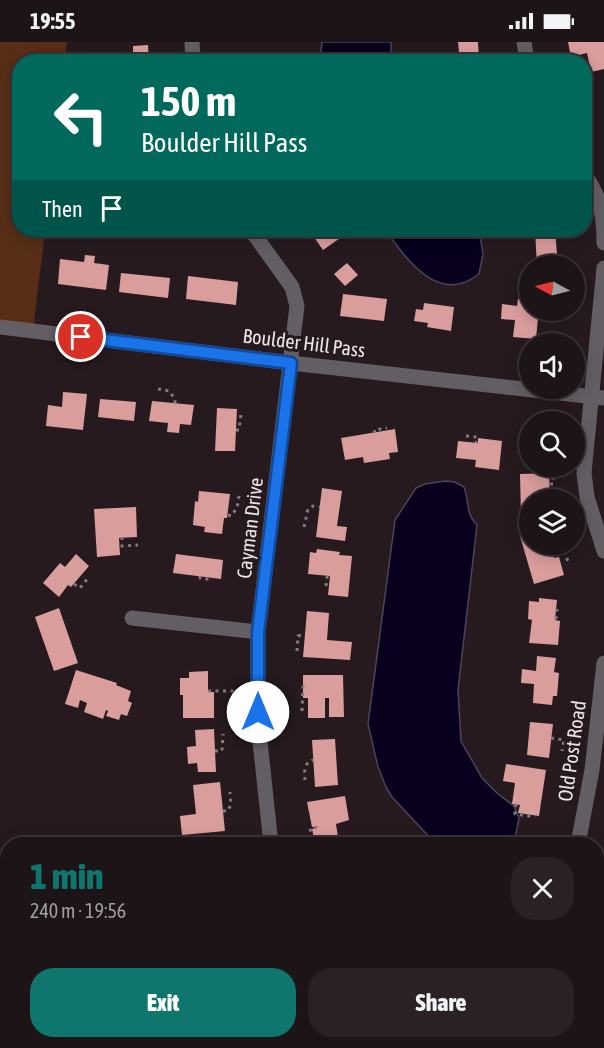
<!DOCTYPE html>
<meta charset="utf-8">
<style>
body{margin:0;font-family:"Asap Condensed",sans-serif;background:#292124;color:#f1f3f6;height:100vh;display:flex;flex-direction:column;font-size:22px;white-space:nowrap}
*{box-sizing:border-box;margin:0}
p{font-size:20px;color:#a09ea1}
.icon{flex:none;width:33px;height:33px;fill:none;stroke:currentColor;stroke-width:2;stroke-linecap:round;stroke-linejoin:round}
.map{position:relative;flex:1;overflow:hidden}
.panel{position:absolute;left:0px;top:795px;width:604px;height:212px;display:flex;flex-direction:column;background:#1c1417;border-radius:24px 24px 0 0;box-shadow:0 3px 15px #0003,0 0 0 2px #3a3336}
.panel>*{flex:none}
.hud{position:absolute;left:12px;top:12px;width:580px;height:183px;border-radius:24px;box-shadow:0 3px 15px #0003,0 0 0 2px #3a3336;background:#00695c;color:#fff;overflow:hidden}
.needle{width:39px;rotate:277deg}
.buttons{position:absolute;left:519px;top:213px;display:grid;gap:12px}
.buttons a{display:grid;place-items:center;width:66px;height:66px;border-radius:50%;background:#1c1417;box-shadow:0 3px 15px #0003,0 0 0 2px #3a3336;font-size:30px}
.pin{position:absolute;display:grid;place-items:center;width:51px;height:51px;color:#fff;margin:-26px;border:3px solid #fff;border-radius:50%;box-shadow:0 2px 6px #0007}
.me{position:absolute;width:66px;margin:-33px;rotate:0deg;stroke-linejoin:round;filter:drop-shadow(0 0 4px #0008)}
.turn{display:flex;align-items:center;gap:21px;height:126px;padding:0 30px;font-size:27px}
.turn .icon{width:78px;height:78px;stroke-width:2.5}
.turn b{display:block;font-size:42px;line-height:51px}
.then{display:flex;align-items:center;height:57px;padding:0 30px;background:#0003;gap:12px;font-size:22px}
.round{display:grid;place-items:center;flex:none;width:63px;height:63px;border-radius:24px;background:#292124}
.head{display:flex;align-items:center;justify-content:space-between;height:102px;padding:0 30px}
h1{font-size:36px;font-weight:800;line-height:45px;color:#0f766e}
.button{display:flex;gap:12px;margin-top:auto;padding:12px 30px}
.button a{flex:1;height:69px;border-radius:24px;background:#0f766e;color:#fff;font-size:24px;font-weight:800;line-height:69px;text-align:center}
.button a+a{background:#292124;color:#f1f3f6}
.status{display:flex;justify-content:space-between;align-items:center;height:42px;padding:0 30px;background:#1c1417;direction:ltr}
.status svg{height:16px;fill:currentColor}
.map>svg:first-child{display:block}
.green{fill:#582e17}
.water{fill:#08001d;stroke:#4c445a;stroke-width:1.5}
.building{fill:#d99d9c}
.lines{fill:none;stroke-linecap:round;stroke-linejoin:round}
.path{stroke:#847a7e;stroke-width:3;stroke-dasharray:3 4.5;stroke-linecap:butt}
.minor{stroke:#635e63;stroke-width:15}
.tertiary{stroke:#635e63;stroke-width:15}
.route-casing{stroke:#114b97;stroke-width:15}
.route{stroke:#1a73e8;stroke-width:10}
.labels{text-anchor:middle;stroke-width:6;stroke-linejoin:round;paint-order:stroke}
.street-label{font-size:20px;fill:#ece4e7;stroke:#261a1f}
</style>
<div class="status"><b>19:55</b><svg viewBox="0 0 49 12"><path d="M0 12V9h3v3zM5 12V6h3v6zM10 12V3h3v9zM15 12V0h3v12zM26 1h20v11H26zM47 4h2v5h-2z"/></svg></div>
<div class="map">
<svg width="604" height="1006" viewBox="0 0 604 1006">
<rect width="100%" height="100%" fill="#261a1f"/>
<path class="green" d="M 0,0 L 67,0 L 64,19 L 20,20 L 20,188 L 45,188 L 33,289 L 0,287 Z"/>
<path class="water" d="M 322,0 L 391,0 L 391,19 L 320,19 Z
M 385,188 L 479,188 L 483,212 L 479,232 C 438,264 407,217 385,188 Z
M 445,439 L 455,440 L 464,445 C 470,461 465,471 477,483 L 458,648 L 461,699 L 482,736 L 498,752 L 514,764 L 519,776 L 514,802 L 436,802 L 392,755 L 386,745 L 378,725 L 368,682 L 395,478 L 416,446 L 425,442 Z"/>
<path class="building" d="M 458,0 L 478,0 L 479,20 L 460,20 Z
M 568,0 L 604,0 L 604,27 L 591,30 L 587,11 L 571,15 Z
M 148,3 L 149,20 L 109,20 L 108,11 L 133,10 L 133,4 Z
M 309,188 L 338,188 L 343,194 L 323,208 Z
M 535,188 L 555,188 L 558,224 L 537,224 Z
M 85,213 L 95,214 L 94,221 L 109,223 L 106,248 L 58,242 L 60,217 L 84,220 Z
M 347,221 L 358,233 L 345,244 L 334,232 Z
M 121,231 L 170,236 L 168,256 L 119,250 Z
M 188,234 L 238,240 L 236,263 L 186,257 Z
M 343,252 L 387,257 L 384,279 L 340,274 Z
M 518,257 L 530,258 L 530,268 L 555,268 L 554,278 L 538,276 L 536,297 L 513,295 L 515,278 L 501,277 L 502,262 L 517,264 Z
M 424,261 L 454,265 L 451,289 L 427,285 L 428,281 L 414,279 L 416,267 L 423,268 Z
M 63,350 L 87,352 L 83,388 L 46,384 L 48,363 L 62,365 Z
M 100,357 L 136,360 L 134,379 L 98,375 Z
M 152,359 L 194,363 L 191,383 L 180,382 L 179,391 L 167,390 L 168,381 L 149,379 Z
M 217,366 L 237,367 L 235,409 L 215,409 Z
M 395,387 L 398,410 L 389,411 L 390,417 L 364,421 L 363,415 L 345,418 L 341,396 Z
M 478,396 L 502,399 L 499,428 L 475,425 L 476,418 L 456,416 L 458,399 L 478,401 Z
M 549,431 L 550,458 L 530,458 L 530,476 L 521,476 L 520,432 Z
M 322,446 L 342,449 L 337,484 L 347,485 L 345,499 L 316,495 Z
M 199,449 L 230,452 L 227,476 L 224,476 L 222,492 L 204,490 L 205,485 L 193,483 L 195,459 L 198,460 Z
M 136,465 L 137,495 L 119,496 L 120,513 L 97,515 L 94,467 Z
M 530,491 L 530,502 L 551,502 L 554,516 L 559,515 L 564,533 L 534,542 L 520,494 Z
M 317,507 L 340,510 L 339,513 L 352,514 L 348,555 L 328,553 L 330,534 L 308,532 L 310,510 L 316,511 Z
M 76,512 L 89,524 L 71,545 L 68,543 L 59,555 L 43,541 L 60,521 L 65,525 Z
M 176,512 L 223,518 L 221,537 L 173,531 Z
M 539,556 L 557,558 L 555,578 L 560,579 L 558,603 L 529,601 L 532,578 L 528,577 L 529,559 L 539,560 Z
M 59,566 L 78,621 L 54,629 L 35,575 Z
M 307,569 L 329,571 L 327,598 L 352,600 L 350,618 L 303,615 Z
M 537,614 L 556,616 L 554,630 L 559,631 L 558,642 L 557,654 L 553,654 L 552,663 L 533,661 L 534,642 L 521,641 L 522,627 L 536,629 Z
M 76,628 L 117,641 L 116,643 L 131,649 L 128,659 L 132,661 L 127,674 L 121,672 L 119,678 L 106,674 L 108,669 L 106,668 L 103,677 L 84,670 L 87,661 L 80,658 L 78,666 L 65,662 Z
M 208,629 L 208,650 L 214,650 L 214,676 L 183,676 L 183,653 L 180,653 L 180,636 L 189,636 L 189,630 Z
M 303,633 L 343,633 L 344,675 L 329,675 L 329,656 L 325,656 L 325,676 L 308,676 L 308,656 L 303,656 Z
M 530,680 L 553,682 L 549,716 L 527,713 Z
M 214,687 L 216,730 L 198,730 L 197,721 L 188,722 L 187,705 L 196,704 L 195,688 Z
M 335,697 L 338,743 L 315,745 L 312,698 Z
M 506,722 L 546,728 L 539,774 L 518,771 L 520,763 L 512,762 L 515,741 L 503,739 Z
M 220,740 L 225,789 L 182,793 L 180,774 L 196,772 L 193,743 Z
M 345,754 L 349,778 L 336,782 L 339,802 L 315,802 L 312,787 L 318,785 L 312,785 L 307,760 Z
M 599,938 L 604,939 L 604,956 L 597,955 Z
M 599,965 L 604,966 L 604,1006 L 590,1006 L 592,999 L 597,999 Z
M 114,999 L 162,999 L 161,1006 L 128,1006 L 113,1003 Z
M 208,999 L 251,999 L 250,1006 L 208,1006 Z
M 346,999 L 391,999 L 391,1006 L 345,1004 Z
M 449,999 L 499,999 L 498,1006 L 448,1006 Z"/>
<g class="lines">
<path class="path" d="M 158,347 L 169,349 L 175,357 L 175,361
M 236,388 L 239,388 L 241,372
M 375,391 L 374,388 L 387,386
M 466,394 L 477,395 L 476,401
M 550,442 L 553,442 L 553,433
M 228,473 L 231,474 L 237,466 L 239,454
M 304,485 L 308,467 L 313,464 L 320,465
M 122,495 L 122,504 L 138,503
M 551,506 L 557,504 L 564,509 L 569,522
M 200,534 L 200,536 L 213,538
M 74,542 L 80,546 L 88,536
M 326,544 L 327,535 L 330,536
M 555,576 L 556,576 L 557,567
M 297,609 L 298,594 L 305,592
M 208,649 L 242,649
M 302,669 L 303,644
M 551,696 L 564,698 L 562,709
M 215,709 L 222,709 L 223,692
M 305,738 C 304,730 304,720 313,718
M 516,762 L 515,772 L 535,775
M 223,769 L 228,769 L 231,762 L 230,750
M 312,797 L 310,786 L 318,785"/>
<path class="minor" d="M 192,0 L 193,20
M 524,0 L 527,20
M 585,133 C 601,156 604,173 604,201
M 251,188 L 292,245 L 297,264 L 258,590 L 258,681 L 271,802
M 604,226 L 584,431 L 587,455 L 604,509
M 132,576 L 258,590
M 578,802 L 592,728 L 604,621
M 301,1006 L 301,999
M 540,1006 L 542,999"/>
<path class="tertiary" d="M 0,285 L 291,321 L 604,356"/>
</g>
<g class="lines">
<defs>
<path id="route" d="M 81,295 L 291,321 L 258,590 L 258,670"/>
</defs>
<use href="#route" class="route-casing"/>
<use href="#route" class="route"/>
</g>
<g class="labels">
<g class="street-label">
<text transform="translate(304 301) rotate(7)" y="7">Boulder Hill Pass</text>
<text transform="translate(250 486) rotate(-83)" y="7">Cayman Drive</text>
<text transform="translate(572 709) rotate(-82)" y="7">Old Post Road</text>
</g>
</g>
</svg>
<div class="buttons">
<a><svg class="needle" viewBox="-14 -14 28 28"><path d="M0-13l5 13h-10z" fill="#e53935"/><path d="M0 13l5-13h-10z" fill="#a09ea1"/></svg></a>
<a><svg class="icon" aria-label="sound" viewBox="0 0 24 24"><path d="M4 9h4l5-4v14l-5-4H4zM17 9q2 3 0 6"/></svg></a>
<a><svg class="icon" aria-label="search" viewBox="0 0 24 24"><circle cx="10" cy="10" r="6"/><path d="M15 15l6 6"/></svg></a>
<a><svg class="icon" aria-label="layers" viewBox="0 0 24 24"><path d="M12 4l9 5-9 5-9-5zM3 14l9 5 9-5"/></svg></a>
</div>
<div class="pin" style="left:81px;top:295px;background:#d93025"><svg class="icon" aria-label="arrive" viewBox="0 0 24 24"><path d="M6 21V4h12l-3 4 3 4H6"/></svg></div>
<svg class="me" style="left:258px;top:670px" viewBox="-20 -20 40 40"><circle r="19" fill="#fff"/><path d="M0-13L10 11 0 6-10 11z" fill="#1a73e8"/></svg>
<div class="hud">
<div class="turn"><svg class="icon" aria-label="left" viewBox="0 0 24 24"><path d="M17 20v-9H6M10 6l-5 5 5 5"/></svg><div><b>150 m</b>Boulder Hill Pass</div></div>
<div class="then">Then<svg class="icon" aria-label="arrive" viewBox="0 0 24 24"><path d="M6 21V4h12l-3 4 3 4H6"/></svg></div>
</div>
<section class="panel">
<div class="head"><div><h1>1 min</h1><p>240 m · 19:56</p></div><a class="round"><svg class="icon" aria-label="close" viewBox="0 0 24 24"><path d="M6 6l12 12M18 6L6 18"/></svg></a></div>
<div class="button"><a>Exit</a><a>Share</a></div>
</section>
</div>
